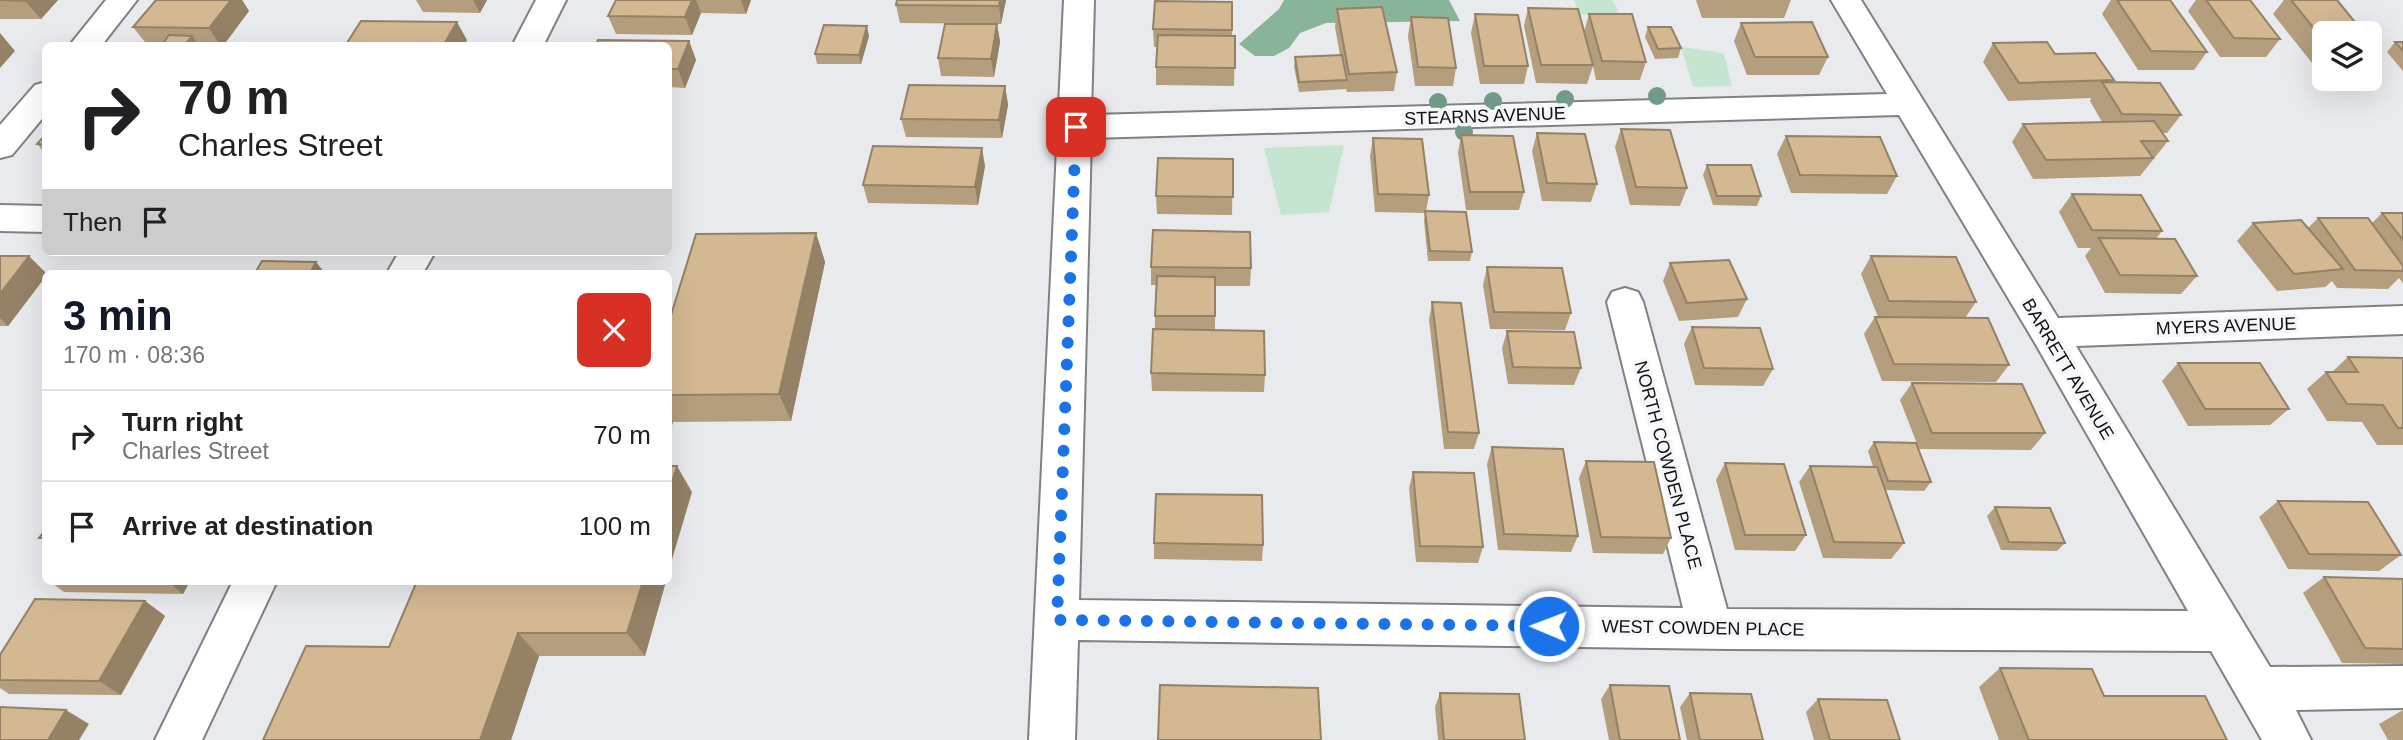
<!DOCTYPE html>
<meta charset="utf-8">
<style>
body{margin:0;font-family:Helvetica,sans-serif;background:#f2f2f2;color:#202124;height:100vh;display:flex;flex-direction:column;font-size:26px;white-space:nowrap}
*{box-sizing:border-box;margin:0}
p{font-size:23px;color:#757577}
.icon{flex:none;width:38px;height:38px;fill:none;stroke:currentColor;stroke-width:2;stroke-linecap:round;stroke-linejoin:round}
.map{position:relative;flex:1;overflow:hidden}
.details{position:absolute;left:42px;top:270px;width:630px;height:315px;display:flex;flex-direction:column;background:#fff;border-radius:10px;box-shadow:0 7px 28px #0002}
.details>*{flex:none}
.hud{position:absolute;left:42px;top:42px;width:630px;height:214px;border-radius:10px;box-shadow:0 7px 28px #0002;background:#fff;color:#202124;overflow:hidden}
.buttons{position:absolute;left:2312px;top:21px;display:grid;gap:14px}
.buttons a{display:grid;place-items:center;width:70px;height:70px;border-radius:10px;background:#fff;box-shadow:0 7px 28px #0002;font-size:35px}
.pin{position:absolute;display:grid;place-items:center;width:60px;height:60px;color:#fff;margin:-30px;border-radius:14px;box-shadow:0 4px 10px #0006}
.me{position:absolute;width:77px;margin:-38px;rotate:271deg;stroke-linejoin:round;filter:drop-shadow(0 0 5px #0008)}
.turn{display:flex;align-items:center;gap:24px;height:147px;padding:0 21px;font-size:32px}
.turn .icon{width:91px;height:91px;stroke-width:2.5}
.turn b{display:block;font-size:49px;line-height:60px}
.then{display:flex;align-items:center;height:66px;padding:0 21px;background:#0003;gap:14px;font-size:26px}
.round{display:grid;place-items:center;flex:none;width:74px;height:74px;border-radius:10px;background:#f2f2f2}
.headline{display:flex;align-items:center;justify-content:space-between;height:119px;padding:0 21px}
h1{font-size:42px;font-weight:700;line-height:52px;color:#111827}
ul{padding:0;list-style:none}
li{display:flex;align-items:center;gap:21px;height:91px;padding:0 21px;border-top:2px solid #e0e0e0}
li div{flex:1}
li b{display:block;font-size:26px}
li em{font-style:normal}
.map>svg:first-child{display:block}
.green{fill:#c5e5d1}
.forest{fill:#89b49a}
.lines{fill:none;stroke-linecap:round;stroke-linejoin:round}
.minor-casing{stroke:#808184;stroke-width:4}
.minor{fill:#fff;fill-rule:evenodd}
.tree{fill:#719a89}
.wall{fill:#b59e7e}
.shaded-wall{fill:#948166}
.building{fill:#d3b892;stroke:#948166;stroke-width:2}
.route{stroke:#1a73e8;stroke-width:12;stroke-dasharray:0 21.6}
.labels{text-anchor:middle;stroke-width:7;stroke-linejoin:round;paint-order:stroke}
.street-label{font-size:18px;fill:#111112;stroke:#f6f7fa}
</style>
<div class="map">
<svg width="2403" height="740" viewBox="0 0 2403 740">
<rect width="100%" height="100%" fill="#e9eaed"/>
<path class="green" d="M 1574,0 L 1612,0 L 1621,16 L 1579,15 Z
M 1681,47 L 1724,53 L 1732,86 L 1693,87 Z
M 1344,145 L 1329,212 L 1281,215 L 1264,148 Z"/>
<path class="forest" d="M 1284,0 L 1449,0 L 1460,21 L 1326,23 L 1300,33 L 1289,48 L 1274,56 L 1255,56 L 1239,44 L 1279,9 Z"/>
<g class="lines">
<defs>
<path id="minor" d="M 106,0 L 137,0 L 101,46 L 69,46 Z
M 536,0 L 566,0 L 543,46 L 512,46 Z
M 1064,0 L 1094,0 L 1091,115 L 1887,94 L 1831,0 L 1861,0 L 2058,318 L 2403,306 L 2403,334 L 2076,346 L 2270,667 L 2403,666 L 2403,708 L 2296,710 L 2311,740 L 2262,740 L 2211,651 L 1728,649 L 1078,640 L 1075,740 L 1029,740 ZM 1899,115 L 2035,343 L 2188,611 L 1727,609 L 1643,302 L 1638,292 L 1625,288 L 1612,292 L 1607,302 L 1683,608 L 1079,600 L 1091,138 Z
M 46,82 L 46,114 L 12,155 L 0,158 L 0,125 L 35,85 Z
M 0,205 L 46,206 L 46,232 L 0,231 Z
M 399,252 L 435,252 L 423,273 L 387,273 Z
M 233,581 L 277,581 L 202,740 L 155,740 Z"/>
</defs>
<use href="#minor" class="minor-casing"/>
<use href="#minor" class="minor"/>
</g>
<g class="tree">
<circle cx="1657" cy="96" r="9"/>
<circle cx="1565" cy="99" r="9"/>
<circle cx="1493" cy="101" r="9"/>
<circle cx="1438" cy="102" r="9"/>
<circle cx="1464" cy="132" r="9"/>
</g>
<path class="wall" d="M 0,0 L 58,0 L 41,19 L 0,19 Z
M 156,0 L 242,0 L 249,11 L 223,46 L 148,46 L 133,27 Z
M 416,0 L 487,0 L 480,13 L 423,12 Z
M 616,0 L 751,0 L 746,14 L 701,13 L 692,35 L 616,34 L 608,16 Z
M 1006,0 L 1001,24 L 900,23 L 896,5 Z
M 1696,0 L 1791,0 L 1784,18 L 1702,18 Z
M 2111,0 L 2170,0 L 2207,52 L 2194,70 L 2138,70 L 2102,14 Z
M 2196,0 L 2250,0 L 2280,39 L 2266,57 L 2220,57 L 2188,11 Z
M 2284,0 L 2337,0 L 2363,32 L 2362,33 L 2324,33 L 2324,63 L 2312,63 L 2273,14 Z
M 1232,2 L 1232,36 L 1235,36 L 1234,86 L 1156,85 L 1156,67 L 1157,47 L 1154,47 L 1153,29 Z
M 1528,8 L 1584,32 L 1589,14 L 1646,62 L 1640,80 L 1596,80 L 1593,66 L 1587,84 L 1536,83 L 1524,26 Z
M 1337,9 L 1397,72 L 1394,91 L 1347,92 L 1346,89 L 1299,92 L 1294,67 L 1295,57 L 1340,55 L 1335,27 Z
M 1475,14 L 1528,66 L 1524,84 L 1480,84 L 1471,33 Z
M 1411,17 L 1456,68 L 1453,86 L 1415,86 L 1408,36 Z
M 1741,23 L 1828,57 L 1819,75 L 1747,75 L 1734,41 Z
M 997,24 L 1000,42 L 994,77 L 941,76 L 938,58 Z
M 1648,27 L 1681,48 L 1678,58 L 1655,59 L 1645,37 Z
M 869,36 L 861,64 L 817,64 L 815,54 Z
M 689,41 L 696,60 L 685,88 L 668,87 L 668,46 Z
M 2395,42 L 2403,42 L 2403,71 L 2387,52 Z
M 1993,43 L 2114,80 L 2112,82 L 2181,115 L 2167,133 L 2163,133 L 2168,141 L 2140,176 L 2033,179 L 2012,142 L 2023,124 L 2102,122 L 2090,101 L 2091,98 L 2008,101 L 1983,62 Z
M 1005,86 L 1008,105 L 1002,138 L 906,137 L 901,119 Z
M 1621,129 L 1687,188 L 1680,206 L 1630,205 L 1615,147 Z
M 1537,133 L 1597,184 L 1591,202 L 1542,201 L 1532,151 Z
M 46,134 L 46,154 L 37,144 Z
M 1461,135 L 1524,192 L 1519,210 L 1466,210 L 1458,153 Z
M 1786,136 L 1897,176 L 1887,194 L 1791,193 L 1777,154 Z
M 1373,138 L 1429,195 L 1426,211 L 1472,252 L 1470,261 L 1428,261 L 1424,221 L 1425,213 L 1375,212 L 1370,156 Z
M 1233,159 L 1232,215 L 1157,214 L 1156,196 Z
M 1707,165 L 1761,196 L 1757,206 L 1713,205 L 1703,175 Z
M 985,166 L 978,205 L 868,203 L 863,185 Z
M 2072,194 L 2162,231 L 2156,239 L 2197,276 L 2181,294 L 2105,293 L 2085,256 L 2091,248 L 2078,248 L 2059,212 Z
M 2382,213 L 2403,213 L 2403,283 L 2399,278 L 2388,289 L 2337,288 L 2332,281 L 2325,287 L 2277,291 L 2237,241 L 2253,223 L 2308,228 L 2318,218 L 2372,223 Z
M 816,233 L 825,262 L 791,421 L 673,422 L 668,437 L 668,325 Z
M 0,256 L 46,273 L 46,276 L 8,326 L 0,326 Z
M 1871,256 L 1976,302 L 1965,318 L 2009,365 L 1996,382 L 1882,381 L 1864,334 L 1875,317 L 1878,317 L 1861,274 Z
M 1670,263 L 1747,299 L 1738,317 L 1679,321 L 1663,281 Z
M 1151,267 L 1251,268 L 1250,286 L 1215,286 L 1215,330 L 1265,375 L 1264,392 L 1152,391 L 1151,373 L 1155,330 L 1155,316 L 1156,285 L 1151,285 Z
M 1487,267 L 1571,313 L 1565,330 L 1490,329 L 1483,285 Z
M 1432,302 L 1479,433 L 1474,449 L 1444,449 L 1429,320 Z
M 1692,327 L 1773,369 L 1763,386 L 1695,385 L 1684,344 Z
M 1507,331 L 1581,368 L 1574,385 L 1508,384 L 1502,348 Z
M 2348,357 L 2403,358 L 2403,445 L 2377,445 L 2362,422 L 2327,421 L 2307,389 L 2326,372 L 2332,372 Z
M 2178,363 L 2289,409 L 2270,425 L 2188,426 L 2162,381 Z
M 1912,383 L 2045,433 L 2031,450 L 1919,449 L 1900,400 Z
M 1874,442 L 1931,482 L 1924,491 L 1885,490 L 1904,543 L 1891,559 L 1823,558 L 1799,482 L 1810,466 L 1873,467 L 1868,451 Z
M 1492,447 L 1578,536 L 1571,552 L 1498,550 L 1487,464 Z
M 1586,461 L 1671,538 L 1663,554 L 1593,553 L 1579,478 Z
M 1725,463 L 1806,535 L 1795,551 L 1735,550 L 1716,480 Z
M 1413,472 L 1483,547 L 1478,563 L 1416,562 L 1409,488 Z
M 2278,501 L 2401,555 L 2379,571 L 2288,569 L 2259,517 Z
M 1995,507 L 2065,543 L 2057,551 L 2001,550 L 1987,516 Z
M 1154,543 L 1263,545 L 1262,561 L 1154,559 Z
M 2324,577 L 2403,579 L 2403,664 L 2342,663 L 2303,593 Z
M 49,581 L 190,581 L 183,594 L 64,592 Z
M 666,581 L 645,656 L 539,656 L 511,740 L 263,740 L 389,647 Z
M 145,601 L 165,616 L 121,695 L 9,694 L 0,688 L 0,655 Z
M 2000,668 L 2227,740 L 1999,740 L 1979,687 Z
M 1610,685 L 1680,740 L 1609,740 L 1601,699 Z
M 1440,693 L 1525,740 L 1438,740 L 1435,707 Z
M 1690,693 L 1763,740 L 1687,740 L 1680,707 Z
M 1818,699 L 1900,740 L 1814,740 L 1806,712 Z
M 2403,710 L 2403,740 L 2388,740 L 2379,724 Z"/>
<path class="shaded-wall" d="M 26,0 L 58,0 L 41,19 L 25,1 Z
M 231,0 L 242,0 L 249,11 L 223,46 L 221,46 L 209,28 Z
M 473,0 L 487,0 L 480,13 Z
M 692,0 L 696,0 L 701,13 L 692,35 L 685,17 Z
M 741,0 L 751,0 L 746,14 Z
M 1000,0 L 1006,0 L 1001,24 L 999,6 Z
M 457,22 L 467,40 L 464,46 L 443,46 Z
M 997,24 L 1000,42 L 994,77 L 991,59 Z
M 867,26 L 869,36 L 861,64 L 859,55 Z
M 0,33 L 15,51 L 0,68 Z
M 192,36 L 199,46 L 184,46 Z
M 689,41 L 696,60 L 685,88 L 678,69 Z
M 1005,86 L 1008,105 L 1002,138 L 999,120 Z
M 982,148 L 985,166 L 978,205 L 975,187 Z
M 816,233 L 825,262 L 791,421 L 779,394 Z
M 29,256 L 46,273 L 46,276 L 8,326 L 0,318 L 0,294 Z
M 316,262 L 325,273 L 310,273 Z
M 668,415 L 673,422 L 668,437 Z
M 677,466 L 692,492 L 668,573 L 668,495 Z
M 167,581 L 190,581 L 183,594 Z
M 643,581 L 666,581 L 645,656 L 627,633 Z
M 145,601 L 165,616 L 121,695 L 99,681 Z
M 518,633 L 539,656 L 511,740 L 480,740 Z
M 66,710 L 89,724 L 79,740 L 48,740 Z"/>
<path class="building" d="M 0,0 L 26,0 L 25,1 Z
M 156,0 L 231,0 L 209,28 L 133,27 Z
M 616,0 L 692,0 L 685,17 L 608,16 Z
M 897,0 L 1000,0 L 999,6 L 896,5 Z
M 2117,0 L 2170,0 L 2207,52 L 2151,51 Z
M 2206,0 L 2250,0 L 2280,39 L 2234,38 Z
M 2291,0 L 2337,0 L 2363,32 L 2354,31 L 2355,33 L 2324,33 L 2324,41 Z
M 1155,1 L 1232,2 L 1232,30 L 1153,29 Z
M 1382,7 L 1397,72 L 1349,74 L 1337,9 Z
M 1528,8 L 1578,9 L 1593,65 L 1541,65 Z
M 1475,14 L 1518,15 L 1528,66 L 1484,66 Z
M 1589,14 L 1632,14 L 1646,62 L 1602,61 Z
M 1411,17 L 1448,18 L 1456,68 L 1418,67 Z
M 361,21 L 457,22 L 443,46 L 345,46 Z
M 1812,22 L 1828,57 L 1755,57 L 1741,23 Z
M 945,24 L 997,24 L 991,59 L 938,58 Z
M 824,25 L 867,26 L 859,55 L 815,54 Z
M 1648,27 L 1671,27 L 1681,48 L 1658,49 Z
M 169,35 L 192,36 L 184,46 L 161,46 Z
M 1158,35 L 1235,36 L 1235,68 L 1156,67 Z
M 598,40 L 689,41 L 678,69 L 668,69 L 668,46 L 596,46 Z
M 2047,42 L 2055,54 L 2095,53 L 2114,80 L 2019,83 L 1993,43 Z
M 2395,42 L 2403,42 L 2403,51 Z
M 1342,55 L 1347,80 L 1299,82 L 1295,57 Z
M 2102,82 L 2160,83 L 2181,115 L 2122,114 Z
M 909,85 L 1005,86 L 999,120 L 901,119 Z
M 2154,121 L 2168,141 L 2141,141 L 2153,158 L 2046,160 L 2023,124 Z
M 1621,129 L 1670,130 L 1687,188 L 1636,187 Z
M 1537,133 L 1585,134 L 1597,184 L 1547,183 Z
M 46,134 L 46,145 L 37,144 Z
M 1461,135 L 1513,136 L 1524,192 L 1470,192 Z
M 1786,136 L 1880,137 L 1897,176 L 1800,175 Z
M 1373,138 L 1422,139 L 1429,195 L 1378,194 Z
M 873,146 L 982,148 L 975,187 L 863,185 Z
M 1158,158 L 1233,159 L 1233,197 L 1156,196 Z
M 1707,165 L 1751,165 L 1761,196 L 1717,196 Z
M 2072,194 L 2141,195 L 2162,231 L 2092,230 Z
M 1425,211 L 1466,212 L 1472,252 L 1430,251 Z
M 2382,213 L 2403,213 L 2403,240 Z
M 2318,218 L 2368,218 L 2403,266 L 2403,271 L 2355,270 Z
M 2301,220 L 2343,269 L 2294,274 L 2253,223 Z
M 1153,230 L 1250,232 L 1251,268 L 1151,267 Z
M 816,233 L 779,394 L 668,395 L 668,325 L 696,234 Z
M 2099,238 L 2175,239 L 2197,276 L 2120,275 Z
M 0,256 L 29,256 L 0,294 Z
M 1871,256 L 1956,257 L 1976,302 L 1889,301 Z
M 1729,260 L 1747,299 L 1687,303 L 1670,263 Z
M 262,261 L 316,262 L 310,273 L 255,273 Z
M 1487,267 L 1562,268 L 1571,313 L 1494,312 Z
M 1157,276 L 1215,277 L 1215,316 L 1155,316 Z
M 1432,302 L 1461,303 L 1479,433 L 1448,432 Z
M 1875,317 L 1988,318 L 2009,365 L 1894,364 Z
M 1692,327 L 1760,328 L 1773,369 L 1704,368 Z
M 1153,329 L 1264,331 L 1265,375 L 1151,373 Z
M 1507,331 L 1574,332 L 1581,368 L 1513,367 Z
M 2348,357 L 2403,358 L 2403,428 L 2398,428 L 2383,405 L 2347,404 L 2326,372 L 2358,372 Z
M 2178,363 L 2260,363 L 2289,409 L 2205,409 Z
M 1912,383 L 2022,384 L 2045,433 L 1932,433 Z
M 1874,442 L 1916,443 L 1931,482 L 1888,481 Z
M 1492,447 L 1563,449 L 1578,536 L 1504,534 Z
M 1586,461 L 1654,462 L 1671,538 L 1601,537 Z
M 1725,463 L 1784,464 L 1806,535 L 1745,535 Z
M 668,466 L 677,466 L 668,495 Z
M 1810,466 L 1877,467 L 1904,543 L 1834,542 Z
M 1413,472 L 1474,473 L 1483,547 L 1420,546 Z
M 1156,494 L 1262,495 L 1263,545 L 1154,543 Z
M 2278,501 L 2368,502 L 2401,555 L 2309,554 Z
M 1995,507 L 2050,508 L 2065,543 L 2009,542 Z
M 46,529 L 46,538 L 39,538 Z
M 2324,577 L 2403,579 L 2403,649 L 2365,648 Z
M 417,581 L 643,581 L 627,633 L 518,633 L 480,740 L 263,740 L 306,646 L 389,647 Z
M 35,599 L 145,601 L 99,681 L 0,680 L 0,655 Z
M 2000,668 L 2092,669 L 2104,696 L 2205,696 L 2227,740 L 2029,740 Z
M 1160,685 L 1318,688 L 1321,740 L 1158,740 Z
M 1610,685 L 1669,686 L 1680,740 L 1620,740 Z
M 1440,693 L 1519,694 L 1525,740 L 1444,740 Z
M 1690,693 L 1751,694 L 1763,740 L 1700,740 Z
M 1818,699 L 1887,700 L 1900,740 L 1830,740 Z
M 0,707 L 66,710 L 48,740 L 0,740 Z"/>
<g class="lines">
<path class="route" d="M 1076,127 L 1057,620 L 1549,626"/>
</g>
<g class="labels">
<g class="street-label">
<text transform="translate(1485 116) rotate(-2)" y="6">STEARNS AVENUE</text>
<text transform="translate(2226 326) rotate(-2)" y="6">MYERS AVENUE</text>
<text transform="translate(2068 369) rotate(59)" y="6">BARRETT AVENUE</text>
<text transform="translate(1668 465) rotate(75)" y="6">NORTH COWDEN PLACE</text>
<text transform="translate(1703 628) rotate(1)" y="6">WEST COWDEN PLACE</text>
</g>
</g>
</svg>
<div class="buttons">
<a><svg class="icon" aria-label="layers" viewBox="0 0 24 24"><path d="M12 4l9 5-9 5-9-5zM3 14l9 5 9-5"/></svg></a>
</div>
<div class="pin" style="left:1076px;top:127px;background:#d93025"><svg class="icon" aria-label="arrive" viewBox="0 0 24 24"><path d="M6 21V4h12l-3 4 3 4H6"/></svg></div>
<svg class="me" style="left:1549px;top:626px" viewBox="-20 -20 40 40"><circle r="17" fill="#1a73e8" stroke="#fff" stroke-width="3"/><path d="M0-11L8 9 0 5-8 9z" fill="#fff"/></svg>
<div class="hud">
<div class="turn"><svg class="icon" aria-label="right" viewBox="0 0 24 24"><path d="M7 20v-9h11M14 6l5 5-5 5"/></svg><div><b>70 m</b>Charles Street</div></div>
<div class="then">Then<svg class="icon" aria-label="arrive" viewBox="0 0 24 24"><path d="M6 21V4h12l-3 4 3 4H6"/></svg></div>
</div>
<section class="details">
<div class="headline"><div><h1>3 min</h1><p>170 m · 08:36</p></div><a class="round" style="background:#d93025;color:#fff"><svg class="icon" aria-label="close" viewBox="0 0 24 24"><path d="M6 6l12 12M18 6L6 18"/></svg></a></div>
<ul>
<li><svg class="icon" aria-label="right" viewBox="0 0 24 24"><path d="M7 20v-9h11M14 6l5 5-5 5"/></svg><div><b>Turn right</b><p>Charles Street</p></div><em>70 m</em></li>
<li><svg class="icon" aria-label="arrive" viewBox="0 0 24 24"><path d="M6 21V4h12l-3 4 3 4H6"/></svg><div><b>Arrive at destination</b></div><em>100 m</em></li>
</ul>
</section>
</div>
